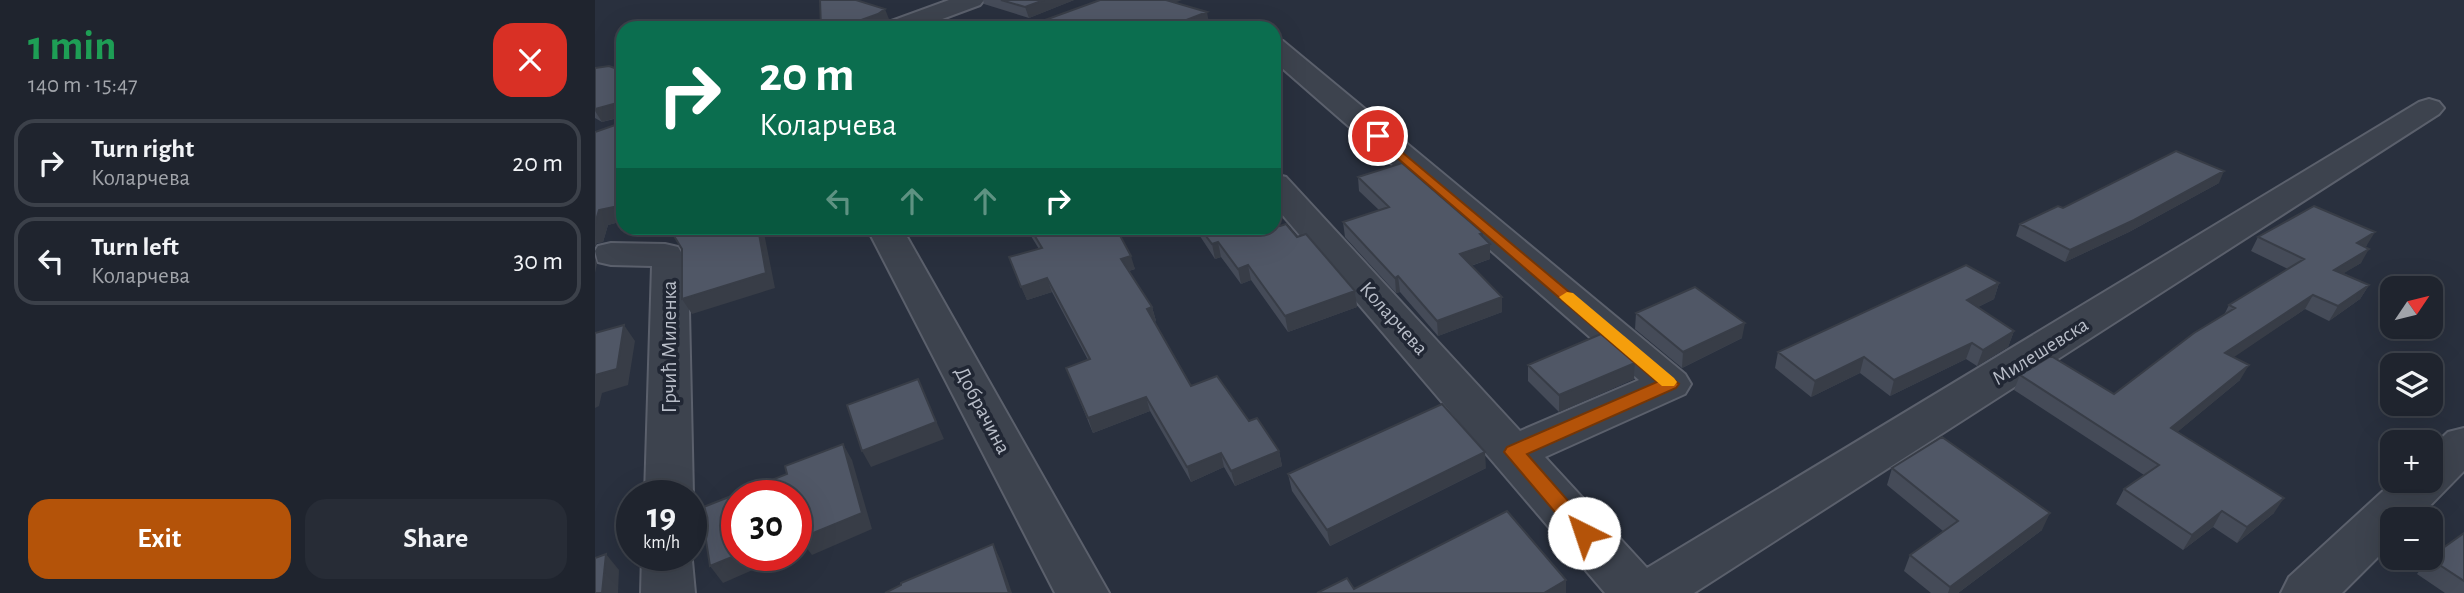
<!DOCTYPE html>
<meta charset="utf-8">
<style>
body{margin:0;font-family:"Alegreya Sans",sans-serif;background:#272c36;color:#f1f3f6;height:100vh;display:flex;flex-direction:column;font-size:26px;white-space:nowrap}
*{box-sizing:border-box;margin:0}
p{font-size:23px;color:#a1a4aa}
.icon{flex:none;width:38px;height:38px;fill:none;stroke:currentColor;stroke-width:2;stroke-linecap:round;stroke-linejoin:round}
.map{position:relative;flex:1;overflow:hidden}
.side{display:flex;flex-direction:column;background:#1f242e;width:595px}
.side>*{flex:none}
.top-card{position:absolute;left:21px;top:21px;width:665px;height:214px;border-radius:21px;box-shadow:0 7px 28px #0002,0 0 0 2px #3c414a;background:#0b6e4f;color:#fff;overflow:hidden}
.needle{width:46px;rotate:55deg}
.fabs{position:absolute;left:1785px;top:276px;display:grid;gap:14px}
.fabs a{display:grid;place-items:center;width:63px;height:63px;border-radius:14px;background:#1f242e;box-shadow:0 7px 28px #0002,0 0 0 2px #3c414a;font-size:35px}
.speed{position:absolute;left:21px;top:480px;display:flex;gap:14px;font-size:35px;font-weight:700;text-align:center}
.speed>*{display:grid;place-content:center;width:91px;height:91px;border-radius:50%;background:#1f242e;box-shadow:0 7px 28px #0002,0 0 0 2px #3c414a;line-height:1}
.speed small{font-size:18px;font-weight:400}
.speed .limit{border:10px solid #d22;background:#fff;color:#111}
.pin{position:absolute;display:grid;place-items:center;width:60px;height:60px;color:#fff;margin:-30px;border:4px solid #fff;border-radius:50%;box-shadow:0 2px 7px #0007}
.me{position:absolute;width:77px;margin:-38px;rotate:319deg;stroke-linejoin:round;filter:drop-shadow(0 0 5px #0008)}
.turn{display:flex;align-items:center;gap:24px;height:147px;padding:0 28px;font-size:32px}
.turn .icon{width:91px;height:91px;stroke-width:2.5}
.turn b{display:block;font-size:49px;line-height:60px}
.lanes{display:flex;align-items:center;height:66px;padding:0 28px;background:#0003;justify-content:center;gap:35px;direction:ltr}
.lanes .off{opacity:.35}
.round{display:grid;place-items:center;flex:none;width:74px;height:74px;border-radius:21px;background:#272c36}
.head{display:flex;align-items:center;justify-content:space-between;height:119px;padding:0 28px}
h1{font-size:42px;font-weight:700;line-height:52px;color:#1e9e55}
.cta{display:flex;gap:14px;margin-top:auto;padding:14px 28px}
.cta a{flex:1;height:80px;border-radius:21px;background:#b45309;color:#fff;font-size:28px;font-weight:700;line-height:80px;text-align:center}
.cta a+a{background:#272c36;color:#f1f3f6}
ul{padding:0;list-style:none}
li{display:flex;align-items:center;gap:21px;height:88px;margin:0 14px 10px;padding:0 14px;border:4px solid #3c414a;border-radius:21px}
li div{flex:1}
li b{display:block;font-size:26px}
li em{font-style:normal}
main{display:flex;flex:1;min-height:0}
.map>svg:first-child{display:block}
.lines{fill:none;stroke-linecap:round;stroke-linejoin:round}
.street-casing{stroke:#5b606c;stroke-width:4}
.street{fill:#3d434e;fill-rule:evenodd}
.wall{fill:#454b58}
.shaded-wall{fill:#383d47}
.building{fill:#505766;stroke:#383d47;stroke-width:2}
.route{fill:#b45309;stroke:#753606;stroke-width:2}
.slow{fill:#f59e0b}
.labels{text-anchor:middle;stroke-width:7;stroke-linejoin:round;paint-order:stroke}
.street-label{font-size:21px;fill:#b9bec9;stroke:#212734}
</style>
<main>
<section class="side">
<div class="head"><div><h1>1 min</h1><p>140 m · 15:47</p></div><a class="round" style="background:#d93025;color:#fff"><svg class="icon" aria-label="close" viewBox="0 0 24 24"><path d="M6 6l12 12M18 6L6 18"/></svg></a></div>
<ul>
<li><svg class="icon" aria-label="right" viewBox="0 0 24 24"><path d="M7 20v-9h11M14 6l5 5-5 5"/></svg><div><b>Turn right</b><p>Коларчева</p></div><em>20 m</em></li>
<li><svg class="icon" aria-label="left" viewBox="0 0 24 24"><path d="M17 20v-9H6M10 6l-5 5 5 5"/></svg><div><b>Turn left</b><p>Коларчева</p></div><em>30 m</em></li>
</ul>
<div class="cta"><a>Exit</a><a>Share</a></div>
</section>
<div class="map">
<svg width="1869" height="593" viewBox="0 0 1869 593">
<rect width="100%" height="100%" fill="#29303e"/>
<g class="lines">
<defs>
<path id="street" d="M 354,0 L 389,0 L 385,5 L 323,28 L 287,28 L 291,23 Z
M 679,39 L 688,41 L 1090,374 L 1096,384 L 1090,394 L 950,457 L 1052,568 L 1824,102 L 1834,99 L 1844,102 L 1849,108 L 1844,114 L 1099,593 L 1010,593 L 679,205 L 679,174 L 691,177 L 925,431 L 1044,380 L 679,61 Z
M 272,228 L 307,228 L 514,593 L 460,593 Z
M 16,243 L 70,244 L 83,247 L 93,264 L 98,495 L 96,499 L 96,495 L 50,495 L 57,266 L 16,265 L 3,262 L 0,251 L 3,246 Z
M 1869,428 L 1869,471 L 1821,520 L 1797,520 L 1797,543 L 1747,593 L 1686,593 L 1694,577 L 1799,481 L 1836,481 L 1836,448 L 1853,432 Z
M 96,550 L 100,593 L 46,593 L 47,555 L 96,555 Z"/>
</defs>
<use href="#street" class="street-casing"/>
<use href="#street" class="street"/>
</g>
<path class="wall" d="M 388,0 L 479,0 L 434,18 L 389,4 Z
M 0,68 L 28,71 L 28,221 L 13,225 L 8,242 L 2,243 L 23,124 L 23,118 L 7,122 L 0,118 Z
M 763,177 L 888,233 L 889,238 L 895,244 L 895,259 L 876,266 L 907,297 L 907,312 L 843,336 L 805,292 L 801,293 L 750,237 L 748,222 L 784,210 L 764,191 Z
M 1624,183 L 1534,232 L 1470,262 L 1421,236 L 1425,224 L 1468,208 Z
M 685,226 L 702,237 L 760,291 L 762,307 L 693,332 L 656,280 L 646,284 L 626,257 L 620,259 L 601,230 L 600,228 L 679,228 Z
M 431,228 L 521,228 L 540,269 L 534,271 L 557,307 L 561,321 L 559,322 L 596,386 L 654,421 L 684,451 L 687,466 L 640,486 L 629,467 L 596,482 L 555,411 L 498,433 L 471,368 L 493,360 L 457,292 L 432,300 L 414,257 L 444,249 Z
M 1663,237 L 1772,245 L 1770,247 L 1766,263 L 1748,273 L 1774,285 L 1765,299 L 1734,321 L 1710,309 L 1638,357 L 1645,380 L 1582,432 L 1679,513 L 1642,543 L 1618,527 L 1588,550 L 1521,504 L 1529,489 L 1549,475 L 1419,390 L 1425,375 L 1519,394 L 1629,315 L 1634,305 L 1693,269 L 1656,251 Z
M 1404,283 L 1399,299 L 1383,307 L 1419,331 L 1413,347 L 1382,366 L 1371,359 L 1295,396 L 1265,373 L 1216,397 L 1180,368 L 1183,352 Z
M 1041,313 L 1147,338 L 1087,368 L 1040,329 Z
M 1040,363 L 1039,379 L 964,412 L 933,381 L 933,365 Z
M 891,468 L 735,546 L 697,491 L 693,474 Z
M 1297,468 L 1447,530 L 1363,593 L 1336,593 L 1309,571 L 1315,555 L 1348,531 L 1292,485 Z
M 1869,533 L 1869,593 L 1850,593 L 1822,574 L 1834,558 Z"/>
<path class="shaded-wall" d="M 449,0 L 479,0 L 434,18 L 430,7 Z
M 564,0 L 587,0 L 566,8 Z
M 290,9 L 294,19 L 287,24 L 276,28 L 244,28 Z
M 612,12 L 614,23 L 601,28 L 571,28 Z
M 22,103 L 28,116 L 7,122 L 0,111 L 0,109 Z
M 1629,171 L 1624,183 L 1534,232 L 1470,262 L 1475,250 Z
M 28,205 L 28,221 L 13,225 L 8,242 L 2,243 L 0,247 L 0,224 L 4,210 Z
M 163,228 L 168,228 L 180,288 L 97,314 L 87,299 Z
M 1780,232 L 1772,245 L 1754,257 L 1762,243 Z
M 888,233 L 889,246 L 895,244 L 895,259 L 866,269 L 865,254 L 885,234 Z
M 623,242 L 626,257 L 620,259 L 617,244 Z
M 1774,249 L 1766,263 L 1731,284 L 1739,270 Z
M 536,256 L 540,269 L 530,272 L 526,259 Z
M 0,257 L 2,264 L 0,273 Z
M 653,265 L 656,280 L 646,284 L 643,269 Z
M 803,276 L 805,292 L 801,293 L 800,278 Z
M 452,278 L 457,292 L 432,300 L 426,287 Z
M 1404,283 L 1399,299 L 1367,315 L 1372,300 Z
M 1774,285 L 1765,299 L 1734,321 L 1743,306 Z
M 760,291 L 762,307 L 693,332 L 690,316 Z
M 1718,295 L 1710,309 L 1623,368 L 1630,353 Z
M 907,297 L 907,312 L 843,336 L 842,321 Z
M 557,307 L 561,321 L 555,323 L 552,309 Z
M 1150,323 L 1147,338 L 1087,368 L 1088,352 Z
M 29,325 L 40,341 L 33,385 L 7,393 L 4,406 L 0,408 L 0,375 Z
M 1419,331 L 1413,347 L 1382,366 L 1388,350 Z
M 1377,343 L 1371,359 L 1295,396 L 1299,380 Z
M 1269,357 L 1265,373 L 1216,397 L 1220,381 Z
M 1040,363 L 1039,379 L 964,412 L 964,395 Z
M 1654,365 L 1645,380 L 1568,444 L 1576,428 Z
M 323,379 L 349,439 L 276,467 L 267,451 Z
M 551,397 L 555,411 L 498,433 L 493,418 Z
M 248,444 L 257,460 L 277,529 L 217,555 L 211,547 L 201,551 L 201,530 Z
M 684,451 L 687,466 L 640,486 L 636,471 Z
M 890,452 L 891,468 L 735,546 L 732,530 Z
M 626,453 L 629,467 L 596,482 L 592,467 Z
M 1689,498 L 1679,513 L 1642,543 L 1652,527 Z
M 1627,511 L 1618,527 L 1588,550 L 1597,535 Z
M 1455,513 L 1447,530 L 1363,593 L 1353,593 L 1355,587 Z
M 398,544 L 406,561 L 417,593 L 414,593 Z
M 11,554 L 24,570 L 23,593 L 7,593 Z
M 142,555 L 192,555 L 128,583 L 115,566 Z
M 971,580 L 971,593 L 949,593 Z"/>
<path class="building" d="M 225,0 L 261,0 L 290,9 L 283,14 L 244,28 L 226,28 Z
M 406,0 L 449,0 L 430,7 Z
M 505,0 L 571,0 L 612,12 L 571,28 L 428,28 Z
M 14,66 L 28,71 L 28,205 L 4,210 L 0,224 L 0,132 L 23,124 L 22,103 L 0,109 L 0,68 Z
M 1581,151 L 1629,171 L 1539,220 L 1475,250 L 1425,224 L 1463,206 L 1468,208 Z
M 807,163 L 888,233 L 885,234 L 895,244 L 865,254 L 907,297 L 842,321 L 803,276 L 800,278 L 748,222 L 794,207 L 763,177 Z
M 1719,206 L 1780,232 L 1762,243 L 1774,249 L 1739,270 L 1774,285 L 1743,306 L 1718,295 L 1630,353 L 1654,365 L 1576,428 L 1689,498 L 1652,527 L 1627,511 L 1597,535 L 1529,489 L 1564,465 L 1425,375 L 1456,356 L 1519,394 L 1599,333 L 1640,308 L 1634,305 L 1709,259 L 1663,237 Z
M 679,219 L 685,226 L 691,224 L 702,237 L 711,234 L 760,291 L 690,316 L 653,265 L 643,269 L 623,242 L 617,244 L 605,228 L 679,228 Z
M 76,228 L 163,228 L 171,273 L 87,299 L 87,249 L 76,231 Z
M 435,228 L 521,228 L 536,256 L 526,259 L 557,307 L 552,309 L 596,386 L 622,376 L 654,421 L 662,418 L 684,451 L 636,471 L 626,453 L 592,467 L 551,397 L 493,418 L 471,368 L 495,359 L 452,278 L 426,287 L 414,257 L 447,248 Z
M 1371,265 L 1404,283 L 1372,300 L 1419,331 L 1388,350 L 1377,343 L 1299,380 L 1269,357 L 1220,381 L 1183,352 Z
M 1100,287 L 1150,323 L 1088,352 L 1041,313 Z
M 29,325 L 22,369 L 0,375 L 0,333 Z
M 1006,334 L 1040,363 L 964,395 L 933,365 Z
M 323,379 L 341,422 L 267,451 L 252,405 Z
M 847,404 L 890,452 L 732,530 L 693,474 Z
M 1347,437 L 1455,513 L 1355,587 L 1315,555 L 1363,521 L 1297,468 Z
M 248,444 L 267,513 L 206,538 L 204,529 L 201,530 L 201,495 L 142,495 L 142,555 L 115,566 L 106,508 L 192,474 L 190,466 Z
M 912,511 L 971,580 L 949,593 L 722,593 L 752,578 L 759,589 Z
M 1869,533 L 1869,581 L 1834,558 Z
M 398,544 L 414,593 L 290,593 L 306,585 L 306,583 Z
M 11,554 L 7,593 L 0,593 L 0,558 Z"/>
<path class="route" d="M 783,132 L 1084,384 L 1081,388 L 932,454 L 996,527 L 999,533 L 996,538 L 989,541 L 982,538 L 909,452 L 912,447 L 1062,382 L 779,138 L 779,133 Z"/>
<path class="slow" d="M 972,292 L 978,293 L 1079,378 L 1082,382 L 1079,386 L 1067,386 L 967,300 L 964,297 Z"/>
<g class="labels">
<g class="street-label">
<text transform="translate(799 318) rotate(48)" y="7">Коларчева</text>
<text transform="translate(74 347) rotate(-90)" y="7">Грчић Миленка</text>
<text transform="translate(1445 351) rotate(-32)" y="7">Милешевска</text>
<text transform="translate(388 410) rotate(62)" y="7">Добрачина</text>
</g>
</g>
</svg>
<div class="fabs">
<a><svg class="needle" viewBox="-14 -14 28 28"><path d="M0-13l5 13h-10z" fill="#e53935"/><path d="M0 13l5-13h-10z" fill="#a1a4aa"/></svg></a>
<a><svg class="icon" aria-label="layers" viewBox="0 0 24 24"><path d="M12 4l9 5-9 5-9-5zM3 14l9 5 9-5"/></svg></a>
<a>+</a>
<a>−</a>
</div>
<div class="speed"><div>19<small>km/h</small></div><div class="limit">30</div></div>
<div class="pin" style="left:783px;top:136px;background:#d93025"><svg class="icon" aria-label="arrive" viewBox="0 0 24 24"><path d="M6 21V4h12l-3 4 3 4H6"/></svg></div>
<svg class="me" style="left:989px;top:533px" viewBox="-20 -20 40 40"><circle r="19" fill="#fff"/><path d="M0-13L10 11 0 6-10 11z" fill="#b45309"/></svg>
<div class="top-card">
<div class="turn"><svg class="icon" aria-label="right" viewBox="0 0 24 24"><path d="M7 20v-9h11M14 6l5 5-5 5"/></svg><div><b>20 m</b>Коларчева</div></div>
<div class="lanes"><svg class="icon off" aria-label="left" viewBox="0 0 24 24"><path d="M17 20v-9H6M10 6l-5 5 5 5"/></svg><svg class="icon off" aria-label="ahead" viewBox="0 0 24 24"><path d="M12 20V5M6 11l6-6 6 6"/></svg><svg class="icon off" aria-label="ahead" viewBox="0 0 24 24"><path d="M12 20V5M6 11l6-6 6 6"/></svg><svg class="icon" aria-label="right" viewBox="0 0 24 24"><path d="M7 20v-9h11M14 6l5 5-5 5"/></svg></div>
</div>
</div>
</main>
